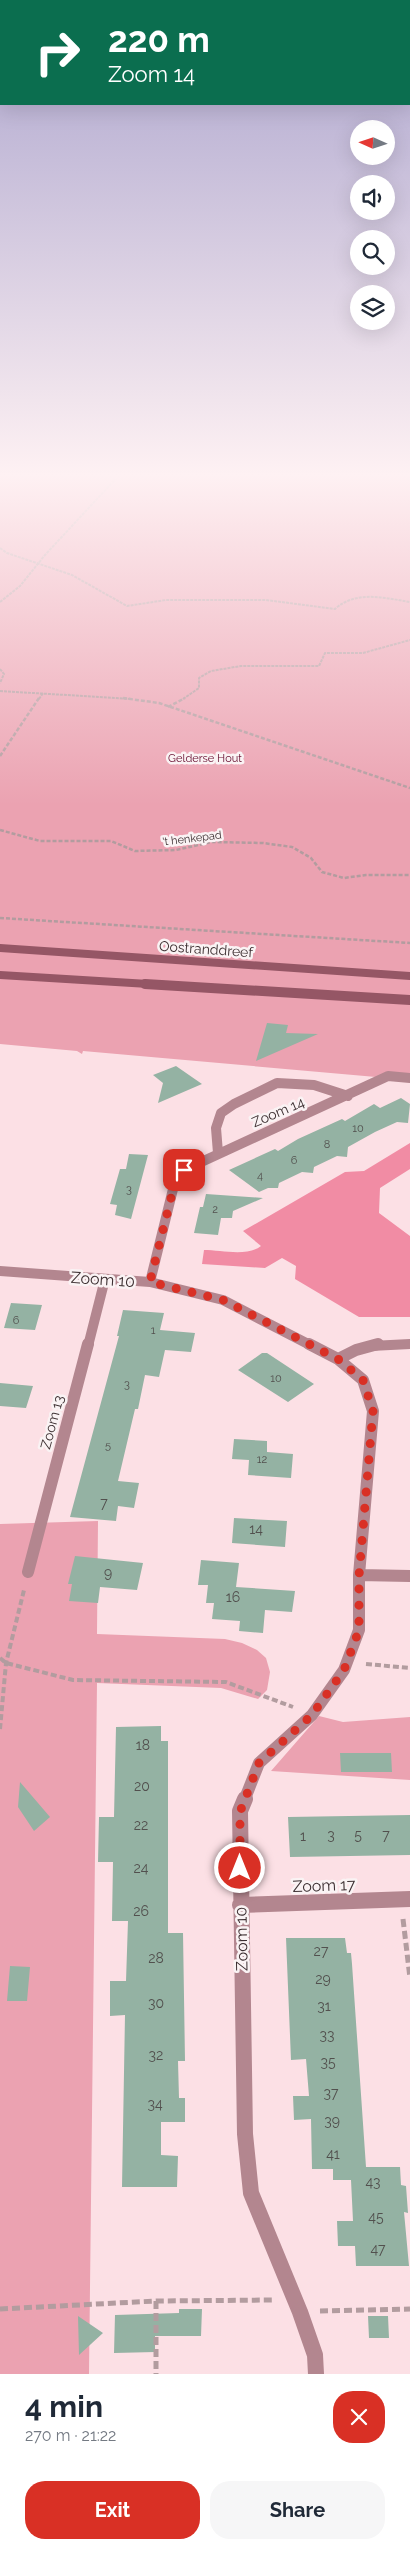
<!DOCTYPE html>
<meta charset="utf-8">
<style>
body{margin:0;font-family:Raleway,sans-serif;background:#f6f6f7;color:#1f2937;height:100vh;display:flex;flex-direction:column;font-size:19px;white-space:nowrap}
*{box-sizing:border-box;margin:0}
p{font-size:16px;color:#747a83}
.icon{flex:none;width:28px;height:28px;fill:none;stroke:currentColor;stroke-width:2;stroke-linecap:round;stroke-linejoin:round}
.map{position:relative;height:2374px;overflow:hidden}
.side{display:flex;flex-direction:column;background:#fff;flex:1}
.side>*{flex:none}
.top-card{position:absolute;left:0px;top:0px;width:410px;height:105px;box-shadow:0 5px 20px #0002;background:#0b6e4f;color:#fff;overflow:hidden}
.needle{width:32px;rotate:273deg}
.buttons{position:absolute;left:350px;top:120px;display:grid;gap:10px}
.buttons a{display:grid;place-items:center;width:45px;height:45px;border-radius:50%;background:#fff;box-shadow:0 5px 20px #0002;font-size:25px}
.pin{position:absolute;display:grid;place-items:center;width:42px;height:42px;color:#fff;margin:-21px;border-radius:10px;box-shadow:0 2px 8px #0006}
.me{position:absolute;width:55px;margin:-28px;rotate:0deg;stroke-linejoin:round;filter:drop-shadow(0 0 4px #0008)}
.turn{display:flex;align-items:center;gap:18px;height:105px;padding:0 25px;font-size:22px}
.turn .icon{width:65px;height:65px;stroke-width:2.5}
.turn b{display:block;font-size:35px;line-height:42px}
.round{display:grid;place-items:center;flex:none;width:52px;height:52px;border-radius:20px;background:#f6f6f7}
.summary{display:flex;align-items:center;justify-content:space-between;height:85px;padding:0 25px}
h1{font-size:30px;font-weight:700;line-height:38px}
.action{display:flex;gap:10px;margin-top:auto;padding:10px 25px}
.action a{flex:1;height:58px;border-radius:20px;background:#d93025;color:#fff;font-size:20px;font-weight:700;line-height:58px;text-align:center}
.action a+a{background:#f6f6f7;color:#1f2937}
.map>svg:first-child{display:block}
.green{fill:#eba2b1}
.water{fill:#f18ca4}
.building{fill:#94b2a3}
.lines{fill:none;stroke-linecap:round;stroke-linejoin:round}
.path-far3{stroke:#b29c9f;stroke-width:2;stroke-dasharray:3 1;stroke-linecap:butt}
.path-far2{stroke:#b29c9f;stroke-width:2.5;stroke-dasharray:4 2;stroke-linecap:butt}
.path-far1{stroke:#b29c9f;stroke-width:4;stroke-dasharray:6 3;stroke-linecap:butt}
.path{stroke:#b29c9f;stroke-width:5;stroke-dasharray:8 4;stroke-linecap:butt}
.street-far2{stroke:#b3868f;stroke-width:10}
.street-far1{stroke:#b3868f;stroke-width:12}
.street{stroke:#b3868f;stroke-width:16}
.secondary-far1{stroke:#955665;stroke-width:8}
.secondary{stroke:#955665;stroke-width:10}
.route{stroke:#d93025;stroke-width:9;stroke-dasharray:0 16.2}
.labels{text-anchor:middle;stroke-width:5;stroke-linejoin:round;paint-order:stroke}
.far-park-label{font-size:11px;fill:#660b2e;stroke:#faf3f4}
.far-street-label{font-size:11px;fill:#3c2f31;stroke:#faf3f4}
.number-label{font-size:11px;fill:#52504e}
.street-label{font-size:14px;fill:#3c2f31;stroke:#faf3f4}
.near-number-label{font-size:14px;fill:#52504e}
.near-street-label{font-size:16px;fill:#3c2f31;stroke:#faf3f4}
</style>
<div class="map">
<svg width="410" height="2374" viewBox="0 0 410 2374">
<rect width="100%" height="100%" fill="#fce0e5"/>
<path class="green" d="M 0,472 L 410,472 L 410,1080 L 83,1051 L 82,1054 L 77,1051 L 0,1044 Z
M 98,1521 L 97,1634 L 225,1639 L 242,1643 L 257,1650 L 266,1658 L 270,1672 L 267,1690 L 258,1699 L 221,1688 L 97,1683 L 89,2374 L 0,2374 L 0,1524 Z
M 319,1716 L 343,1722 L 410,1717 L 410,1780 L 271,1771 Z"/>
<path class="water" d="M 410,1143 L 410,1169 L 380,1188 L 379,1213 L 410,1236 L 410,1317 L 359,1317 L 295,1279 L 296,1266 L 282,1258 L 265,1268 L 202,1264 L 204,1250 C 221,1250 247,1257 261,1246 L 243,1231 L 345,1172 L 364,1171 Z"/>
<path class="building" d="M 267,1023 L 288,1025 L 286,1033 L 318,1034 L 256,1061 Z
M 176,1066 L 202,1084 L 158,1103 L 163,1083 L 153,1075 Z
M 401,1098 L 410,1104 L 408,1123 L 397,1122 L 375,1132 L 348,1147 L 347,1157 L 337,1156 L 314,1167 L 313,1173 L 302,1172 L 279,1183 L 278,1188 L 268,1188 L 259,1192 L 229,1170 L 275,1149 L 278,1151 L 298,1139 L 342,1119 L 345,1121 L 374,1104 L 380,1108 Z
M 129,1154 L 148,1155 L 131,1219 L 115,1215 L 117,1205 L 110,1204 L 120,1169 L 126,1169 Z
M 206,1194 L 263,1198 L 233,1211 L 232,1218 L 221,1218 L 218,1235 L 194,1233 L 200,1207 L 203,1207 Z
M 11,1303 L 42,1305 L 35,1330 L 4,1328 Z
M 123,1310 L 164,1313 L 160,1330 L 195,1333 L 191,1352 L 165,1350 L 159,1377 L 145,1375 L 138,1409 L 135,1409 L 118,1481 L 139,1483 L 134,1508 L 118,1506 L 116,1521 L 70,1517 L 119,1336 L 117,1336 Z
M 262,1353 L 267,1353 L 314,1384 L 288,1402 L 238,1370 Z
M 0,1383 L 33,1386 L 26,1408 L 0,1406 Z
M 234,1439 L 267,1441 L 267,1452 L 293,1454 L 291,1478 L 248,1475 L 249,1460 L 232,1459 Z
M 234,1518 L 287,1521 L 285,1547 L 232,1543 Z
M 75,1556 L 143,1563 L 137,1590 L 100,1587 L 98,1603 L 69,1601 L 72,1584 L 68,1584 Z
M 201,1560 L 239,1563 L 236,1587 L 295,1591 L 292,1612 L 265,1610 L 263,1633 L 239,1631 L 240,1621 L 212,1619 L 214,1603 L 206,1603 L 208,1585 L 198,1585 Z
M 161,1726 L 161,1741 L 168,1741 L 168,1933 L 183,1933 L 185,2061 L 178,2061 L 179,2098 L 185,2098 L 185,2122 L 161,2122 L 161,2155 L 178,2156 L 177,2187 L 122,2187 L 125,2015 L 110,2016 L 110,1981 L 126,1981 L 128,1921 L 112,1921 L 113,1862 L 98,1862 L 99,1817 L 114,1817 L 116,1727 Z
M 340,1753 L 391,1753 L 392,1772 L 341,1772 Z
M 20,1782 L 50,1817 L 34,1831 L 18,1807 Z
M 410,1815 L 410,1855 L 290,1857 L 288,1817 Z
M 286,1938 L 345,1938 L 347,1953 L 351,1953 L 352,1964 L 366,2167 L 400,2167 L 401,2185 L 406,2186 L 408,2213 L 404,2212 L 409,2266 L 356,2266 L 355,2246 L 338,2246 L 337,2221 L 353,2221 L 351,2180 L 333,2180 L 333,2169 L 312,2169 L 311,2119 L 294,2120 L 293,2096 L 309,2096 L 306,2059 L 291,2060 Z
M 10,1966 L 30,1967 L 27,2001 L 7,2001 Z
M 179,2309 L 202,2309 L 201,2336 L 155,2336 L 155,2352 L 114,2353 L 115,2315 L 179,2313 Z
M 78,2316 L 103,2333 L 79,2355 Z
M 368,2316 L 388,2316 L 389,2338 L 369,2338 Z"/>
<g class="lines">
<path class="path-far3" d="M 0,548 L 7,553 L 72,575 L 127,606 L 166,600 L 266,600 L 335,609 C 356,590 385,598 410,602
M 0,602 L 20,586 L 45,555 L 122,472
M 0,669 L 4,674 L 0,683
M 0,691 L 132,699
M 39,699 L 43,693
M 183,699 L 199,688 L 199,678 L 211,671 L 241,666 L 319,666 L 325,653 L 363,653 L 410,640"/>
<path class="path-far2" d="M 123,698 L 159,703 L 410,788
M 168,707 L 185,698
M 0,756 L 39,698
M 0,830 L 40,841 L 111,841 L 135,851 L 176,850 L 212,842 L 263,843 L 292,847 L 311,858 L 322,872 L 344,878 L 366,875 L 410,875
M 0,918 L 410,943"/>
<path class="path-far1" d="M 0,1658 L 6,1663 L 73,1680 L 226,1682 L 293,1707
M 366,1664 L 410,1668
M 0,1729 L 6,1663 L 24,1590"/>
<path class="path" d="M 403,1919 L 410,1978
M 156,2301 L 156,2374
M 0,2309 L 156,2301 L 274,2300
M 320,2311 L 410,2309"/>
<path class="street-far2" d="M 218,1153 L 216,1128 L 221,1113 L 234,1104 L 277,1083 L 314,1085 L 348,1096
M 0,1271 L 150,1282 L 223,1300 L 312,1346
M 150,1282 L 176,1177 L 184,1170 L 388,1076 L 410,1078
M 88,1346 L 105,1279
M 371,1346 L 410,1344"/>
<path class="street-far1" d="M 338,1359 L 356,1350 L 378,1344
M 28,1572 L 88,1344
M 359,1575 L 410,1576
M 244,1801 L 259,1763 L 312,1715 L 344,1670 L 359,1630 L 359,1575 L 373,1411 L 363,1380 L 338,1359 L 309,1344"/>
<path class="street" d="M 245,1799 L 240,1811 L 245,2134 L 251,2193 L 300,2312 L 315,2355 L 316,2374
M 240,1905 L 410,1899"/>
<path class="secondary-far1" d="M 0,948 L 410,976
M 0,975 L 165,985"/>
<path class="secondary" d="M 145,984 L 410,1000"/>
</g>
<linearGradient id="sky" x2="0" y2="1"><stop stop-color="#aba4cd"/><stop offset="0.59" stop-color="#fef1f3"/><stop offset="1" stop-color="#fef1f3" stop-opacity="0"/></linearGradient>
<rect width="410" height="805" fill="url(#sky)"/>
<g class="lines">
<path class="route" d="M 184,1170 L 176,1177 L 174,1186 L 150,1282 L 223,1300 L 338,1359 L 363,1380 L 373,1411 L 359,1576 L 359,1630 L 344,1670 L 312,1715 L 259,1763 L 240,1812 L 240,1868"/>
</g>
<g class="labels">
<g class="far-park-label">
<text x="205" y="762">Gelderse Hout</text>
</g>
<g class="far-street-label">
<text transform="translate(192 838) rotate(-7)" y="4">'t henkepad</text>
</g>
<g class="number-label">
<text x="358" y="1132">10</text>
<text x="327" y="1148">8</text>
<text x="294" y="1164">6</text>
<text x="260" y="1179">4</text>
<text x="129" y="1193">3</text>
<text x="215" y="1213">2</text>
<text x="16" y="1324">6</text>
<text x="153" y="1334">1</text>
<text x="276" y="1382">10</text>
<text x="127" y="1388">3</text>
<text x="108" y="1449">5</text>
<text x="262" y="1463">12</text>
</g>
<g class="street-label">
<text transform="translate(206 949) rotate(4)" y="5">Oostranddreef</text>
<text transform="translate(278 1112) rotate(-23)" y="5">Zoom 14</text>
<text transform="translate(52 1422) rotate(-75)" y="5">Zoom 13</text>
</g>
<g class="near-number-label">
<text x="104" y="1508">7</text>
<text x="256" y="1534">14</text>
<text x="108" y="1578">9</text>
<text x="233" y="1602">16</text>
<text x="143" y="1750">18</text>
<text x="142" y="1791">20</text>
<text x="141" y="1830">22</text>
<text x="331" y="1840">3</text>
<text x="358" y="1840">5</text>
<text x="386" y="1840">7</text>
<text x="303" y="1841">1</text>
<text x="141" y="1873">24</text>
<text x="141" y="1916">26</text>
<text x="321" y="1956">27</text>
<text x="156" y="1963">28</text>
<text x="323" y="1984">29</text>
<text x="156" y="2008">30</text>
<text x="324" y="2011">31</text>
<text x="327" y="2040">33</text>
<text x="156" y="2060">32</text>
<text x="328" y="2067">35</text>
<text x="331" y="2098">37</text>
<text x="155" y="2109">34</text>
<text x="332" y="2126">39</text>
<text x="333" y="2159">41</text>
<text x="373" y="2187">43</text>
<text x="376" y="2222">45</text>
<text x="378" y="2254">47</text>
</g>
<g class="near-street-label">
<text transform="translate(103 1279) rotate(4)" y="6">Zoom 10</text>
<text transform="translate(324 1885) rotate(-2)" y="6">Zoom 17</text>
<text transform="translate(241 1939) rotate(-91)" y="6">Zoom 10</text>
</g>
</g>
</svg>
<div class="buttons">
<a><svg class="needle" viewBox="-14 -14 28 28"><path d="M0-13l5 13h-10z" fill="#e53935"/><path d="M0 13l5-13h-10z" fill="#747a83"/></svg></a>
<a><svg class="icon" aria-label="sound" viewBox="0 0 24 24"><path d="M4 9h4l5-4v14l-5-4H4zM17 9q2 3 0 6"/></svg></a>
<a><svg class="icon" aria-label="search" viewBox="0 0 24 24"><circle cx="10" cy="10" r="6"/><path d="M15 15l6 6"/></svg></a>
<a><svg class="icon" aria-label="layers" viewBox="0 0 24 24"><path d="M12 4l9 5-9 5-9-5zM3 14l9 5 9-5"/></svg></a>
</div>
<div class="pin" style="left:184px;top:1170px;background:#d93025"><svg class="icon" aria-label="arrive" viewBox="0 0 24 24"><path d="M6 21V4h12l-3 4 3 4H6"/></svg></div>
<svg class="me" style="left:240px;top:1868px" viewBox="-20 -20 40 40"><circle r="17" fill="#d93025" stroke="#fff" stroke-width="3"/><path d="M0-11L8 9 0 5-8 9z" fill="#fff"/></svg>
<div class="top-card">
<div class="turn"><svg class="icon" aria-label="right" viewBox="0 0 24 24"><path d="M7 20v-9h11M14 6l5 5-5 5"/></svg><div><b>220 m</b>Zoom 14</div></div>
</div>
</div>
<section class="side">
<div class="summary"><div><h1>4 min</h1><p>270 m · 21:22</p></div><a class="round" style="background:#d93025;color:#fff"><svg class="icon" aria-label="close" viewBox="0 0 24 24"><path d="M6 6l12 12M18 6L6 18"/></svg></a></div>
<div class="action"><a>Exit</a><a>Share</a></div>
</section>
